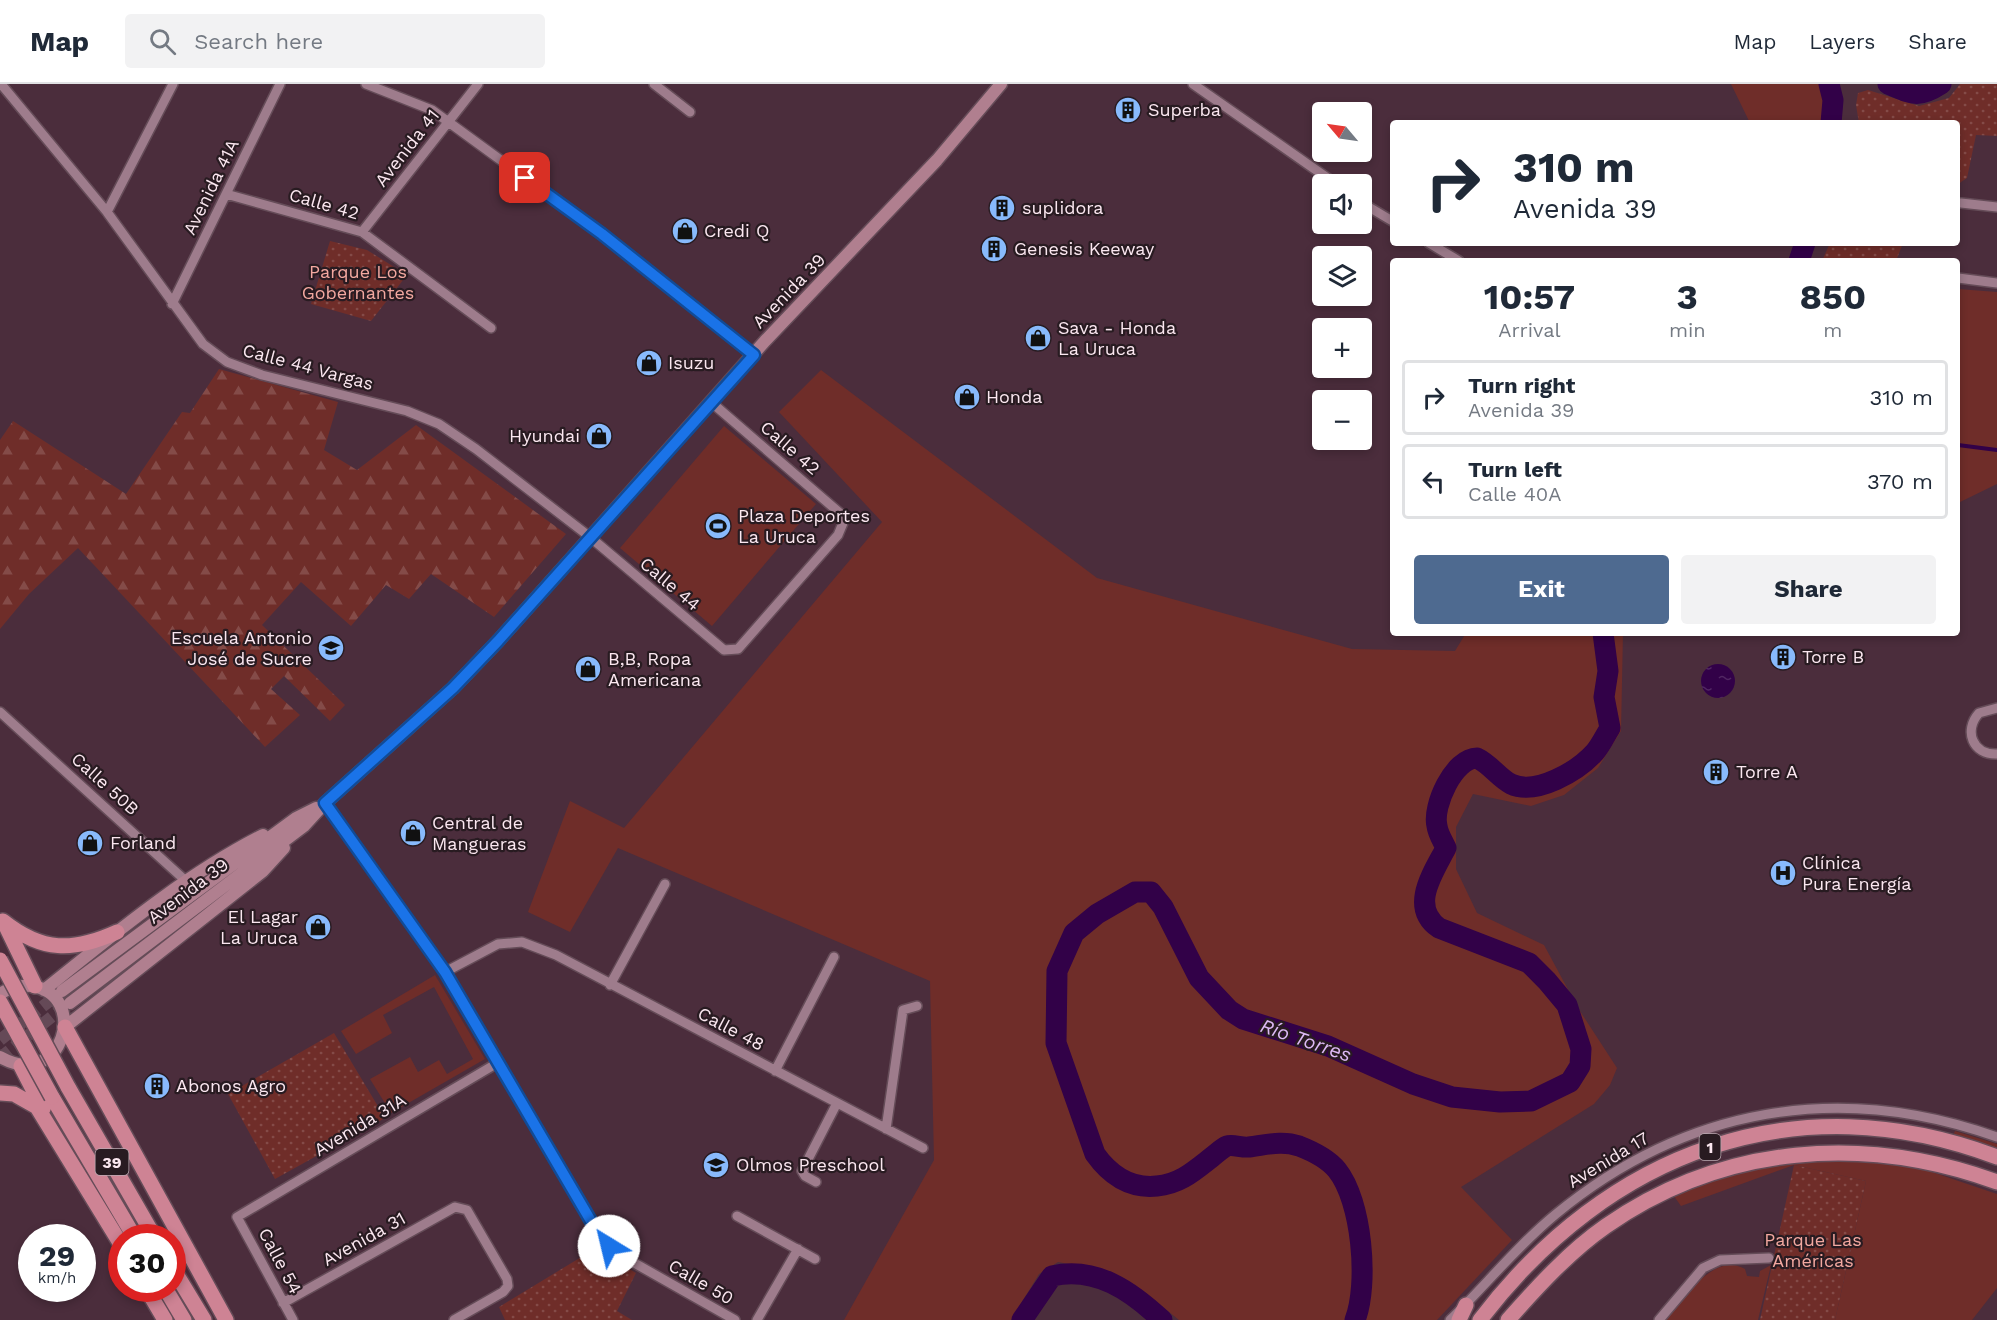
<!DOCTYPE html>
<meta charset="utf-8">
<style>
body{margin:0;font-family:"Work Sans",sans-serif;background:#f2f2f3;color:#1f2937;height:100vh;display:flex;flex-direction:column;font-size:22px;white-space:nowrap}
*{box-sizing:border-box;margin:0}
p{font-size:20px;color:#747a83}
.icon{flex:none;width:33px;height:33px;fill:none;stroke:currentColor;stroke-width:2;stroke-linecap:round;stroke-linejoin:round}
.map{position:relative;flex:1;overflow:hidden}
.drawer{position:absolute;left:1390px;top:174px;width:570px;height:378px;display:flex;flex-direction:column;background:#fff;border-radius:6px;box-shadow:0 3px 9px #0003}
.drawer>*{flex:none}
.hud{position:absolute;left:1390px;top:36px;width:570px;height:126px;border-radius:6px;box-shadow:0 3px 9px #0003;background:#fff;color:#1f2937;overflow:hidden}
.needle{width:39px;rotate:299deg}
.buttons{position:absolute;left:1312px;top:18px;display:grid;gap:12px}
.buttons a{display:grid;place-items:center;width:60px;height:60px;border-radius:6px;background:#fff;box-shadow:0 3px 9px #0003;font-size:30px}
.speed{position:absolute;left:18px;top:1140px;display:flex;gap:12px;font-size:30px;font-weight:700;text-align:center}
.speed>*{display:grid;place-content:center;width:78px;height:78px;border-radius:50%;background:#fff;box-shadow:0 3px 9px #0003;line-height:1}
.speed small{font-size:15px;font-weight:400}
.speed .limit{border:9px solid #d22;background:#fff;color:#111}
.pin{position:absolute;display:grid;place-items:center;width:51px;height:51px;color:#fff;margin:-26px;border-radius:12px;box-shadow:0 3px 9px #0006}
.me{position:absolute;width:66px;margin:-33px;rotate:324deg;stroke-linejoin:round;filter:drop-shadow(0 0 4px #0008)}
.turn{display:flex;align-items:center;gap:21px;height:126px;padding:0 24px;font-size:27px}
.turn .icon{width:78px;height:78px;stroke-width:2.5}
.turn b{display:block;font-size:42px;line-height:51px}
.eta{display:flex;justify-content:space-evenly;align-items:center;height:102px;text-align:center}
.eta b{font-size:36px;font-weight:700;line-height:42px}
.primary-button{display:flex;gap:12px;margin-top:auto;padding:12px 24px}
.primary-button a{flex:1;height:69px;border-radius:6px;background:#4e6a90;color:#fff;font-size:24px;font-weight:700;line-height:69px;text-align:center}
.primary-button a+a{background:#f2f2f3;color:#1f2937}
ul{padding:0;list-style:none}
li{display:flex;align-items:center;gap:18px;height:75px;margin:0 12px 9px;padding:0 12px;border:3px solid #e0e1e3;border-radius:6px}
li div{flex:1}
li b{display:block;font-size:22px}
li em{font-style:normal}
header{display:flex;align-items:center;gap:36px;box-sizing:border-box;height:84px;padding:0 30px;background:#fff;border-bottom:2px solid #e0e1e3}
header strong{font-size:28px}
nav{display:flex;gap:33px;margin-inline-start:auto;font-size:21px}
.search{width:420px;height:54px;background:#f2f2f3;display:flex;align-items:center;gap:15px;box-sizing:border-box;padding:0 21px;border-radius:6px;color:#747a83;font-size:22px}
.map>svg:first-child{display:block}
.green{fill:#6f2d29}
.forest{fill:url(#forest-firs)}
.park{fill:url(#park-dots)}
.water{fill:url(#water-ripples)}
.lines{fill:none;stroke-linecap:round;stroke-linejoin:round}
.stream{stroke:#320148;stroke-width:4}
.river{stroke:#320148;stroke-width:21}
.secondary-tunnel{stroke:#654957;stroke-width:12;stroke-dasharray:12 6;stroke-linecap:butt}
.minor-casing{stroke:#654c58;stroke-width:12}
.secondary-casing{stroke:#654c58;stroke-width:15}
.trunk-casing{stroke:#654c58;stroke-width:18}
.minor{stroke:#9e7c8c;stroke-width:9}
.secondary{stroke:#b07f8f;stroke-width:12}
.trunk{stroke:#ce8394;stroke-width:15}
.trunk-bridge-casing{stroke:#654c58;stroke-width:18;stroke-linecap:butt}
.trunk-bridge{stroke:#ce8394;stroke-width:15}
.route-casing{stroke:#114b97;stroke-width:15}
.route{stroke:#1a73e8;stroke-width:10}
.labels{text-anchor:middle;stroke-width:4.5;stroke-linejoin:round;paint-order:stroke}
.shield{fill:#281b21;stroke:#bcaab2;stroke-width:1.5}
.shield-label{font-size:16px;font-weight:bold;fill:#fbe7f0}
.poi-label{font-size:18px;fill:#fbe7f0;stroke:#281b21;text-anchor:start}
.street-label{font-size:18px;fill:#fbe7f0;stroke:#281b21}
.park-label{font-size:18px;fill:#f3a8a0;stroke:#281b21}
.water-label{font-size:20px;font-style:italic;fill:#ddb9f5;stroke:#281b21}
</style>
<header>
<strong>Map</strong>
<div class="search"><svg class="icon" aria-label="search" viewBox="0 0 24 24"><circle cx="10" cy="10" r="6"/><path d="M15 15l6 6"/></svg>Search here</div>
<nav><a>Map</a><a>Layers</a><a>Share</a></nav>
</header>
<div class="map">
<svg width="1997" height="1236" viewBox="0 0 1997 1236">
<defs>
<pattern id="forest-firs" width="22" height="20" patternUnits="userSpaceOnUse" patternTransform="scale(1.5)"><rect width="22" height="20" fill="#6f2d29"/><path d="M5 1l3.5 6h-7zM16 11l3.5 6h-7z" fill="#844b48"/></pattern>
<pattern id="park-dots" width="8" height="8" patternUnits="userSpaceOnUse" patternTransform="scale(1.5)"><rect width="8" height="8" fill="#6f2d29"/><path d="M2 2h.1M6 6h.1" fill="none" stroke="#844b48" stroke-width="1.8" stroke-linecap="round"/></pattern>
<pattern id="water-ripples" width="26" height="14" patternUnits="userSpaceOnUse" patternTransform="scale(1.5)"><rect width="26" height="14" fill="#320148"/><path d="M2 4q2-2 4 0t4 0M15 11q2-2 4 0t4 0" fill="none" stroke="#512663"/></pattern>
</defs>
<rect width="100%" height="100%" fill="#4b2d3c"/>
<path class="green" d="M 1731,0 L 1823,0 L 1826,39 L 1750,39 Z
M 1958,205 L 1997,208 L 1997,400 L 1958,419 Z
M 821,286 L 1097,494 L 1352,565 L 1455,567 L 1466,549 L 1623,549 L 1621,647 L 1598,684 L 1564,711 L 1531,722 L 1473,710 L 1456,743 L 1456,785 L 1477,829 L 1544,861 L 1578,924 L 1617,984 L 1610,1001 L 1594,1020 L 1461,1103 L 1512,1156 L 1437,1236 L 1179,1236 L 1142,1206 L 1096,1185 L 1058,1178 L 1039,1190 L 1011,1236 L 844,1236 L 934,1076 L 930,897 L 618,764 L 570,848 L 528,828 L 570,717 L 624,744 L 882,438 L 779,328 Z
M 724,342 L 816,420 L 712,542 L 620,464 Z
M 435,891 L 485,975 L 391,1029 L 370,995 L 410,973 L 418,988 L 439,976 L 447,990 L 473,975 L 434,903 L 383,931 L 392,949 L 356,970 L 341,947 Z
M 1955,1047 L 1997,1060 L 1997,1066 L 1953,1052 Z
M 1792,1077 L 1880,1078 L 1929,1087 L 1997,1110 L 1997,1204 L 1972,1236 L 1835,1236 L 1866,1097 L 1794,1081 L 1681,1122 L 1671,1108 L 1724,1090 Z
M 1771,1181 L 1758,1236 L 1666,1236 C 1683,1216 1713,1167 1745,1185 L 1747,1192 L 1759,1193 L 1760,1187 Z"/>
<path class="forest" d="M 219,285 L 338,318 L 324,366 L 357,386 L 416,341 L 566,450 L 494,533 L 431,490 L 409,515 L 386,501 L 351,542 L 301,498 L 262,541 L 345,621 L 330,637 L 284,592 L 271,605 L 300,631 L 265,663 L 78,464 L 29,510 L 0,545 L 0,356 L 13,337 L 126,410 L 182,328 L 190,329 Z"/>
<path class="park" d="M 1960,0 L 1997,0 L 1997,52 L 1976,51 L 1967,94 L 1958,100 L 1958,39 L 1859,39 L 1856,21 L 1858,9 L 1868,6 L 1919,22 L 1949,14 Z
M 330,157 L 367,166 L 407,191 L 371,237 L 311,220 Z
M 1830,159 L 1903,159 L 1896,177 L 1822,177 Z
M 334,949 L 385,1034 L 275,1095 L 228,1010 Z
M 1794,1081 L 1866,1097 L 1835,1236 L 1760,1236 Z
M 601,1161 L 612,1174 L 636,1189 L 617,1227 L 632,1236 L 505,1236 L 499,1223 Z"/>
<path class="water" d="M1701 597a17 17 0 1 1 34 0a17 17 0 1 1-34 0Z"/>
<g class="lines">
<path class="stream" d="M 1958,361 L 1997,366"/>
<path class="river" d="M 1829,0 L 1833,16 L 1831,39
M 1888,0 C 1912,10 1918,15 1941,0
M 1799,177 L 1805,159
M 1022,1236 L 1052,1192 C 1096,1182 1131,1207 1162,1236
M 1355,1236 C 1369,1200 1362,1117 1337,1086 C 1328,1075 1312,1067 1299,1062 C 1282,1056 1266,1061 1249,1063 C 1242,1064 1233,1060 1227,1062 C 1222,1064 1216,1070 1212,1073 C 1194,1087 1180,1100 1157,1102 C 1130,1105 1110,1091 1095,1070 L 1056,959 L 1057,887 L 1074,849 L 1097,830 L 1135,808 L 1151,808 L 1163,823 L 1199,894 L 1229,926 L 1243,935 L 1328,962 L 1413,1000 L 1452,1013 L 1500,1018 L 1531,1017 L 1570,998 L 1580,982 L 1581,965 L 1567,921 L 1547,897 L 1529,879 L 1439,844 C 1409,823 1433,789 1446,764 C 1443,757 1438,750 1437,742 C 1432,722 1454,674 1477,674 C 1490,680 1499,694 1511,700 C 1536,712 1578,687 1595,668 C 1601,661 1605,652 1610,644 L 1604,613 L 1608,587 L 1603,549"/>
<path class="secondary-tunnel" d="M 0,956 L 61,908
M 0,974 L 69,919"/>
<defs>
<path id="minor" d="M 1,0 L 107,128 L 203,260 L 227,278 L 262,291 L 407,327 L 439,340 L 476,365 L 590,453 L 724,566 L 738,565 L 838,451 L 843,439 L 841,430 L 711,318
M 366,0 L 432,26 L 602,150 L 754,271
M 654,0 L 690,28
M 1193,0 L 1336,100
M 226,110 L 362,148 L 491,244
M 1362,119 L 1394,138
M 1961,119 L 1997,123
M 107,128 L 173,0
M 362,148 L 478,0
M 1429,159 L 1459,177
M 1958,194 L 1997,199
M 172,220 L 280,0
M 1997,624 L 1979,629 C 1963,647 1973,671 1997,670
M 0,628 L 187,798
M 325,719 L 445,888 L 598,1149 L 622,1172 L 735,1236
M 445,888 L 498,860 L 522,858 L 556,871 L 923,1064
M 610,901 L 665,800
M 775,987 L 834,873
M 886,1045 L 903,926 L 917,922
M 816,1098 L 805,1092 L 802,1087 L 837,1019
M 737,1132 L 815,1175
M 283,1219 L 455,1123 L 467,1126 L 507,1195 L 508,1202 L 503,1208 L 454,1236
M 293,1236 L 237,1133 L 499,978
M 757,1236 L 798,1165
M 1450,1236 C 1486,1201 1517,1162 1556,1130 C 1686,1023 1839,997 1997,1053
M 1659,1236 L 1703,1184 L 1720,1176 L 1769,1174"/>
<path id="secondary" d="M 44,906 C 113,851 184,791 263,751
M 62,907 L 296,734 L 316,724
M 0,910 C 9,904 19,901 31,902 C 90,909 64,1009 0,973
M 70,919 L 304,742 L 325,719 L 453,604 L 498,557 L 765,257 L 937,76 L 1001,0
M 65,943 L 263,787 L 284,764"/>
<path id="trunk" d="M 3,837 C 42,868 73,868 117,848
M 5,840 L 35,902
M 65,943 L 226,1236
M 21,982 L 43,1025
M 68,1003 L 155,1154
M 0,1009 L 14,1010 L 37,1023 L 122,1162
M 52,1013 L 135,1154
M 172,1183 L 204,1236
M 146,1204 L 165,1236
M 165,1204 L 184,1236
M 1459,1236 L 1466,1221
M 1480,1236 C 1608,1068 1795,997 1997,1073
M 1508,1236 C 1537,1203 1570,1167 1606,1142 C 1724,1060 1864,1050 1997,1098"/>
</defs>
<use href="#minor" class="minor-casing"/>
<use href="#secondary" class="secondary-casing"/>
<use href="#trunk" class="trunk-casing"/>
<use href="#minor" class="minor"/>
<use href="#secondary" class="secondary"/>
<use href="#trunk" class="trunk"/>
<defs>
<path id="trunk-bridge" d="M 0,876 L 68,1003
M 0,918 L 52,1013"/>
</defs>
<use href="#trunk-bridge" class="trunk-bridge-casing"/>
<use href="#trunk-bridge" class="trunk-bridge"/>
</g>
<g class="lines">
<defs>
<path id="route" d="M 525,94 L 602,150 L 754,271 L 498,557 L 453,604 L 325,719 L 445,888 L 598,1149 L 609,1162"/>
</defs>
<use href="#route" class="route-casing"/>
<use href="#route" class="route"/>
</g>
<defs>
<symbol id="building-disc" viewBox="-11 -11 22 22"><circle r="9.5" fill="#88bafc" stroke="#281b21"/><path d="M-4-6H4V6H1V3H-1V6H-4ZM-2.5-4.3h1.7v1.8h-1.7ZM.8-4.3h1.7v1.8H.8ZM-2.5-1h1.7V.8h-1.7ZM.8-1h1.7V.8H.8Z" fill="#111"/></symbol>
<symbol id="shop-disc" viewBox="-11 -11 22 22"><circle r="9.5" fill="#88bafc" stroke="#281b21"/><path d="M-5-2.5h2.3a2.7 3.5 0 0 1 5.4 0H5L5.5 6h-11ZM-1.5-2.5h3a1.5 2.3 0 0 0-3 0Z" fill="#111"/></symbol>
<symbol id="stadium-disc" viewBox="-11 -11 22 22"><circle r="9.5" fill="#88bafc" stroke="#281b21"/><path d="M0-5a6.5 5 0 1 0 0 10a6.5 5 0 1 0 0-10ZM-3.5-1.8h7v3.6h-7Z" fill="#111"/></symbol>
<symbol id="school-disc" viewBox="-11 -11 22 22"><circle r="9.5" fill="#88bafc" stroke="#281b21"/><path d="M0-5L7-2L0 1L-7-2ZM-4 1L0 2.5L4 1V4Q0 6-4 4Z" fill="#111"/></symbol>
<symbol id="hospital-disc" viewBox="-11 -11 22 22"><circle r="9.5" fill="#88bafc" stroke="#281b21"/><path d="M-5-5h3v3.5h4V-5h3V5h-3V1.5h-4V5h-3Z" fill="#111"/></symbol>
</defs>
<g fill-rule="evenodd">
<use href="#building-disc" x="1113" y="11" width="30" height="30"/>
<use href="#building-disc" x="987" y="109" width="30" height="30"/>
<use href="#shop-disc" x="670" y="132" width="30" height="30"/>
<use href="#building-disc" x="979" y="150" width="30" height="30"/>
<use href="#shop-disc" x="1023" y="239" width="30" height="30"/>
<use href="#shop-disc" x="634" y="264" width="30" height="30"/>
<use href="#shop-disc" x="952" y="298" width="30" height="30"/>
<use href="#shop-disc" x="584" y="337" width="30" height="30"/>
<use href="#stadium-disc" x="703" y="427" width="30" height="30"/>
<use href="#school-disc" x="316" y="549" width="30" height="30"/>
<use href="#building-disc" x="1768" y="558" width="30" height="30"/>
<use href="#shop-disc" x="573" y="570" width="30" height="30"/>
<use href="#building-disc" x="1701" y="673" width="30" height="30"/>
<use href="#shop-disc" x="398" y="734" width="30" height="30"/>
<use href="#shop-disc" x="75" y="744" width="30" height="30"/>
<use href="#hospital-disc" x="1768" y="774" width="30" height="30"/>
<use href="#shop-disc" x="303" y="828" width="30" height="30"/>
<use href="#building-disc" x="142" y="987" width="30" height="30"/>
<use href="#school-disc" x="701" y="1066" width="30" height="30"/>
</g>
<g class="labels">
<g class="shield">
<rect x="1699.5" y="1050" width="21" height="26" rx="4.5"/>
<rect x="95.5" y="1065" width="33" height="26" rx="4.5"/>
</g>
<g class="shield-label">
<text x="1710" y="1069">1</text>
<text x="112" y="1084">39</text>
</g>
<g class="poi-label">
<text x="1148" y="32">Superba</text>
<text x="1022" y="130">suplidora</text>
<text x="704" y="153">Credi Q</text>
<text x="1014" y="171">Genesis Keeway</text>
<text x="1058" y="250">Sava - Honda<tspan x="1058" dy="21">La Uruca</tspan></text>
<text x="668" y="285">Isuzu</text>
<text x="986" y="319">Honda</text>
<text x="580" y="358" text-anchor="end">Hyundai</text>
<text x="738" y="438">Plaza Deportes<tspan x="738" dy="21">La Uruca</tspan></text>
<text x="312" y="560" text-anchor="end">Escuela Antonio<tspan x="312" dy="21">José de Sucre</tspan></text>
<text x="1802" y="579">Torre B</text>
<text x="608" y="581">B,B, Ropa<tspan x="608" dy="21">Americana</tspan></text>
<text x="1736" y="694">Torre A</text>
<text x="432" y="745">Central de<tspan x="432" dy="21">Mangueras</tspan></text>
<text x="110" y="765">Forland</text>
<text x="1802" y="785">Clínica<tspan x="1802" dy="21">Pura Energía</tspan></text>
<text x="298" y="839" text-anchor="end">El Lagar<tspan x="298" dy="21">La Uruca</tspan></text>
<text x="176" y="1008">Abonos Agro</text>
<text x="736" y="1087">Olmos Preschool</text>
</g>
<g class="street-label">
<text transform="translate(407 64) rotate(-52)" y="6">Avenida 41</text>
<text transform="translate(211 103) rotate(-64)" y="6">Avenida 41A</text>
<text transform="translate(324 120) rotate(16)" y="6">Calle 42</text>
<text transform="translate(789 207) rotate(-46)" y="6">Avenida 39</text>
<text transform="translate(308 283) rotate(15)" y="6">Calle 44 Vargas</text>
<text transform="translate(790 364) rotate(41)" y="6">Calle 42</text>
<text transform="translate(670 500) rotate(40)" y="6">Calle 44</text>
<text transform="translate(105 700) rotate(42)" y="6">Calle 50B</text>
<text transform="translate(188 807) rotate(-37)" y="6">Avenida 39</text>
<text transform="translate(731 945) rotate(28)" y="6">Calle 48</text>
<text transform="translate(360 1041) rotate(-31)" y="6">Avenida 31A</text>
<text transform="translate(1608 1076) rotate(-31)" y="6">Avenida 17</text>
<text transform="translate(364 1155) rotate(-29)" y="6">Avenida 31</text>
<text transform="translate(280 1177) rotate(62)" y="6">Calle 54</text>
<text transform="translate(701 1198) rotate(30)" y="6">Calle 50</text>
</g>
<g class="park-label">
<text x="358" y="194">Parque Los<tspan x="358" dy="21">Gobernantes</tspan></text>
<text x="1813" y="1162">Parque Las<tspan x="1813" dy="21">Américas</tspan></text>
</g>
<g class="water-label">
<text transform="translate(1306 956) rotate(19)" y="7">Río Torres</text>
</g>
</g>
</svg>
<div class="buttons">
<a><svg class="needle" viewBox="-14 -14 28 28"><path d="M0-13l5 13h-10z" fill="#e53935"/><path d="M0 13l5-13h-10z" fill="#747a83"/></svg></a>
<a><svg class="icon" aria-label="sound" viewBox="0 0 24 24"><path d="M4 9h4l5-4v14l-5-4H4zM17 9q2 3 0 6"/></svg></a>
<a><svg class="icon" aria-label="layers" viewBox="0 0 24 24"><path d="M12 4l9 5-9 5-9-5zM3 14l9 5 9-5"/></svg></a>
<a>+</a>
<a>−</a>
</div>
<div class="speed"><div>29<small>km/h</small></div><div class="limit">30</div></div>
<div class="pin" style="left:525px;top:94px;background:#d93025"><svg class="icon" aria-label="arrive" viewBox="0 0 24 24"><path d="M6 21V4h12l-3 4 3 4H6"/></svg></div>
<svg class="me" style="left:609px;top:1162px" viewBox="-20 -20 40 40"><circle r="19" fill="#fff"/><path d="M0-13L10 11 0 6-10 11z" fill="#1a73e8"/></svg>
<div class="hud">
<div class="turn"><svg class="icon" aria-label="right" viewBox="0 0 24 24"><path d="M7 20v-9h11M14 6l5 5-5 5"/></svg><div><b>310 m</b>Avenida 39</div></div>
</div>
<section class="drawer">
<div class="eta">
<div><b>10:57</b><p>Arrival</p></div>
<div><b>3</b><p>min</p></div>
<div><b>850</b><p>m</p></div>
</div>
<ul>
<li><svg class="icon" aria-label="right" viewBox="0 0 24 24"><path d="M7 20v-9h11M14 6l5 5-5 5"/></svg><div><b>Turn right</b><p>Avenida 39</p></div><em>310 m</em></li>
<li><svg class="icon" aria-label="left" viewBox="0 0 24 24"><path d="M17 20v-9H6M10 6l-5 5 5 5"/></svg><div><b>Turn left</b><p>Calle 40A</p></div><em>370 m</em></li>
</ul>
<div class="primary-button"><a>Exit</a><a>Share</a></div>
</section>
</div>
